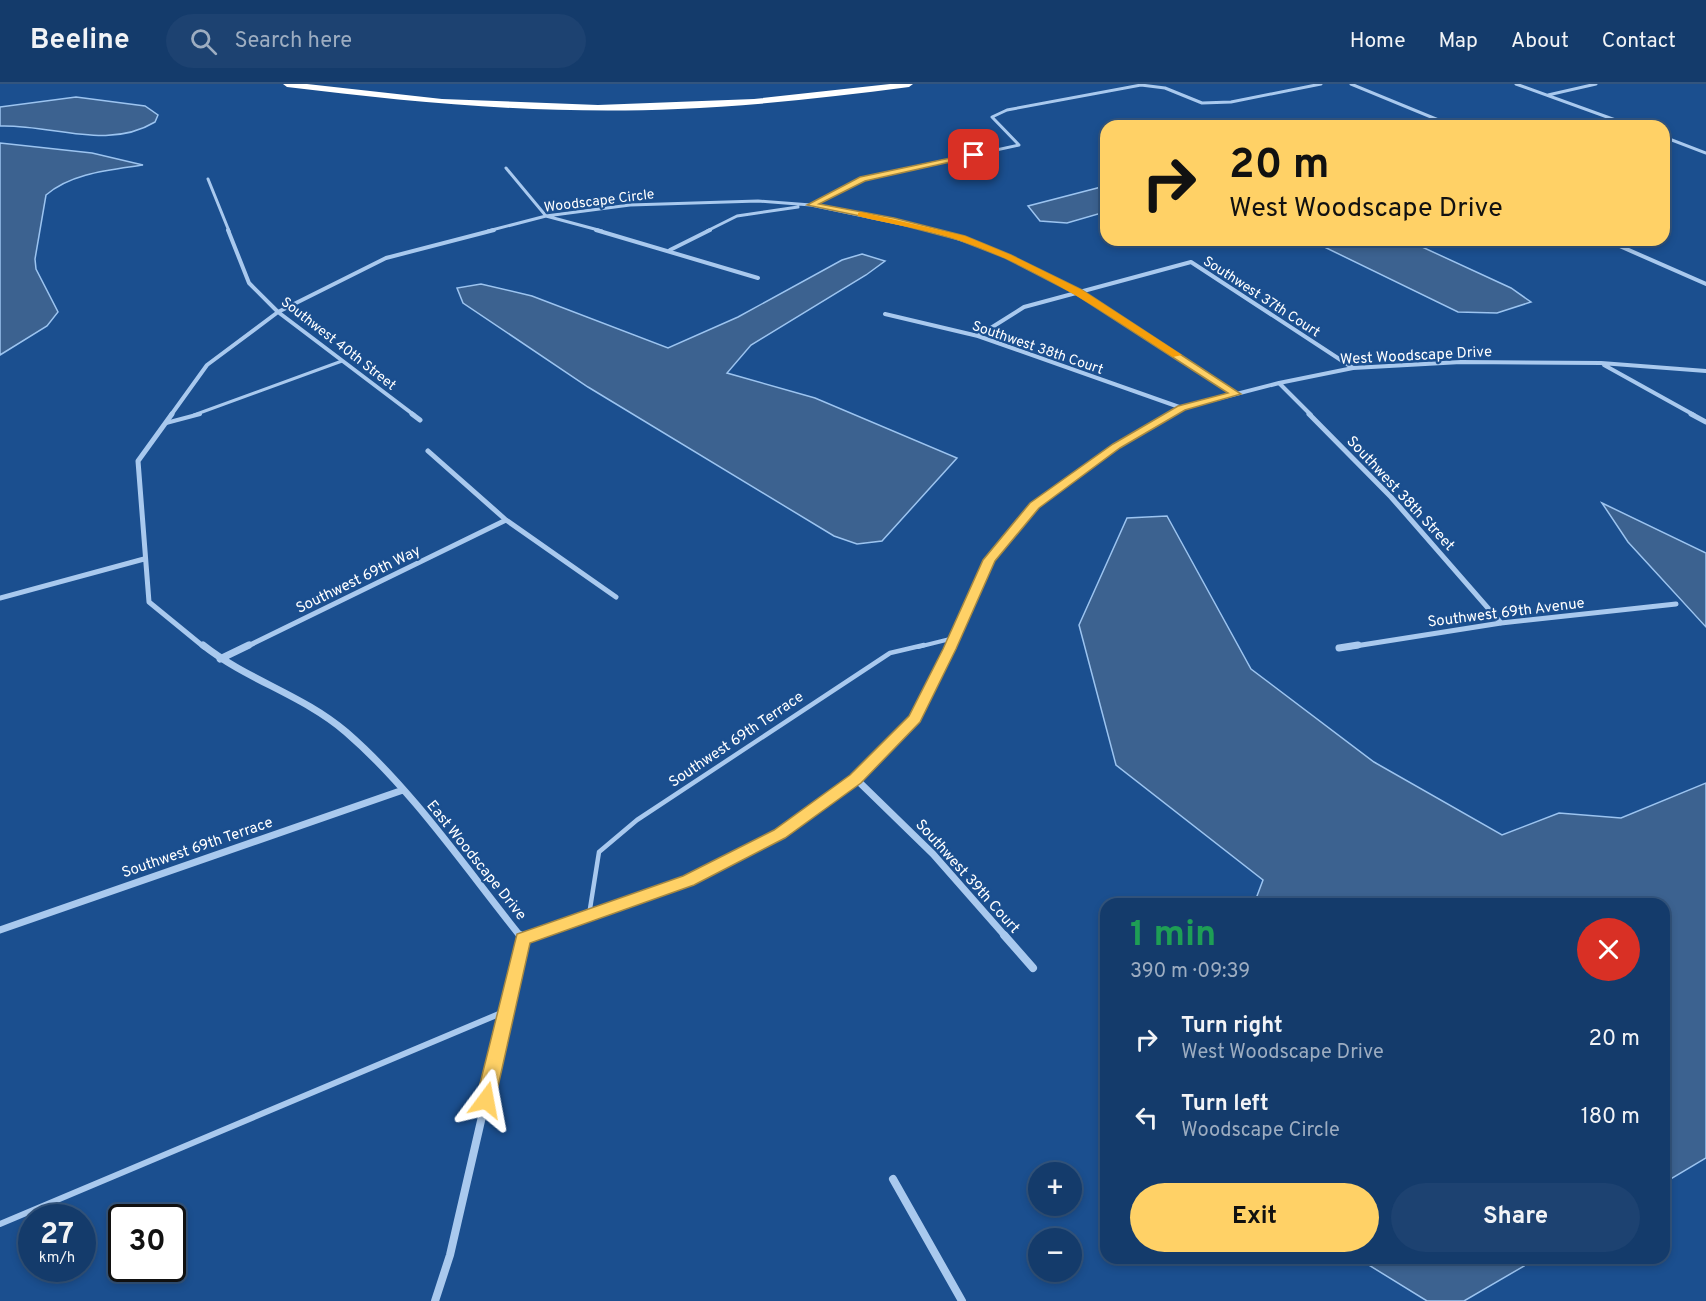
<!DOCTYPE html>
<meta charset="utf-8">
<style>
body{margin:0;font-family:Overpass,sans-serif;background:#1d4271;color:#f1f3f6;height:100vh;display:flex;flex-direction:column;font-size:22px;white-space:nowrap}
*{box-sizing:border-box;margin:0}
p{font-size:20px;color:#9dadc1}
.icon{flex:none;width:33px;height:33px;fill:none;stroke:currentColor;stroke-width:2;stroke-linecap:round;stroke-linejoin:round}
.map{position:relative;flex:1;overflow:hidden}
.side{position:absolute;left:1100px;top:814px;width:570px;height:366px;display:flex;flex-direction:column;background:#143b6b;border-radius:18px;box-shadow:0 3px 9px #0003,0 0 0 2px #33557e}
.side>*{flex:none}
.guide{position:absolute;left:1100px;top:36px;width:570px;height:126px;border-radius:18px;box-shadow:0 3px 9px #0003,0 0 0 2px #33557e;background:#ffd166;color:#111;overflow:hidden}
.tools{position:absolute;left:1028px;top:1078px;display:grid;gap:12px}
.tools a{display:grid;place-items:center;width:54px;height:54px;border-radius:50%;background:#143b6b;box-shadow:0 3px 9px #0003,0 0 0 2px #33557e;font-size:30px}
.speed{position:absolute;left:18px;top:1120px;display:flex;gap:12px;font-size:30px;font-weight:700;text-align:center}
.speed>*{display:grid;place-content:center;width:78px;height:78px;border-radius:50%;background:#143b6b;box-shadow:0 3px 9px #0003,0 0 0 2px #33557e;line-height:1}
.speed small{font-size:15px;font-weight:400}
.speed .limit{border:3px solid #111;border-radius:9px;background:#fff;color:#111}
.pin{position:absolute;display:grid;place-items:center;width:51px;height:51px;color:#fff;margin:-26px;border-radius:12px;box-shadow:0 3px 9px #0006}
.me{position:absolute;width:66px;margin:-33px;rotate:13deg;stroke-linejoin:round;filter:drop-shadow(0 0 4px #0008)}
.turn{display:flex;align-items:center;gap:21px;height:126px;padding:0 30px;font-size:27px}
.turn .icon{width:78px;height:78px;stroke-width:2.5}
.turn b{display:block;font-size:42px;line-height:51px}
.round{display:grid;place-items:center;flex:none;width:63px;height:63px;border-radius:32px;background:#1d4271}
.summary{display:flex;align-items:center;justify-content:space-between;height:102px;padding:0 30px}
h1{font-size:36px;font-weight:700;line-height:45px;color:#1e9e55}
.button{display:flex;gap:12px;margin-top:auto;padding:12px 30px}
.button a{flex:1;height:69px;border-radius:36px;background:#ffd166;color:#111;font-size:24px;font-weight:700;line-height:69px;text-align:center}
.button a+a{background:#1d4271;color:#f1f3f6}
ul{padding:0;list-style:none}
li{display:flex;align-items:center;gap:18px;height:78px;padding:0 30px}
li div{flex:1}
li b{display:block;font-size:22px}
li em{font-style:normal}
header{display:flex;align-items:center;gap:36px;box-sizing:border-box;height:84px;padding:0 30px;background:#143b6b;border-bottom:2px solid #33557e}
header strong{font-size:28px}
nav{display:flex;gap:33px;margin-inline-start:auto;font-size:21px}
.search{width:420px;height:54px;background:#1d4271;display:flex;align-items:center;gap:15px;box-sizing:border-box;padding:0 21px;border-radius:33px;color:#9dadc1;font-size:22px}
.map>svg:first-child{display:block}
.water{fill:#3c6290;stroke:#9cc4f0;stroke-width:1.5}
.lines{fill:none;stroke-linecap:round;stroke-linejoin:round}
.service-far3{stroke:#a9c9ee;stroke-width:3}
.service-far2{stroke:#a9c9ee;stroke-width:4}
.service-far1{stroke:#a9c9ee;stroke-width:4.5}
.service{stroke:#a9c9ee;stroke-width:6}
.minor-far4{stroke:#a9c9ee;stroke-width:3}
.minor-far3{stroke:#a9c9ee;stroke-width:4}
.minor-far2{stroke:#a9c9ee;stroke-width:5}
.minor-far1{stroke:#a9c9ee;stroke-width:7}
.minor{stroke:#a9c9ee;stroke-width:8}
.motorway{fill:#fff;fill-rule:evenodd}
.route{fill:#ffd166;stroke:#a68842;stroke-width:1.5}
.slow{fill:#f59e0b}
.labels{text-anchor:middle;stroke-width:4.5;stroke-linejoin:round;paint-order:stroke}
.far-street-label{font-size:14px;fill:#fff;stroke:#1b4f8f}
.street-label{font-size:15px;fill:#fff;stroke:#1b4f8f}
</style>
<header>
<strong>Beeline</strong>
<div class="search"><svg class="icon" aria-label="search" viewBox="0 0 24 24"><circle cx="10" cy="10" r="6"/><path d="M15 15l6 6"/></svg>Search here</div>
<nav><a>Home</a><a>Map</a><a>About</a><a>Contact</a></nav>
</header>
<div class="map">
<svg width="1706" height="1217" viewBox="0 0 1706 1217">
<rect width="100%" height="100%" fill="#1b4f8f"/>
<path class="water" d="M 76,13 L 145,22 L 158,31 L 155,38 C 107,67 52,40 0,42 L 0,23 Z
M 0,59 L 92,69 L 143,81 C 110,86 71,89 46,111 L 35,175 L 36,185 L 58,228 L 47,242 L 0,271 Z
M 1105,102 L 1105,128 L 1067,139 L 1040,137 L 1028,122 Z
M 1310,156 L 1407,156 L 1511,204 L 1531,218 L 1497,229 L 1458,228 Z
M 862,170 L 885,177 L 866,191 L 751,261 L 727,289 L 815,314 L 957,374 L 882,457 L 857,460 L 834,452 L 588,303 L 463,219 L 457,204 L 481,200 L 532,212 L 668,264 L 738,233 L 842,176 Z
M 1602,419 L 1706,469 L 1706,543 L 1628,458 Z
M 1167,432 L 1251,585 L 1374,678 L 1502,751 L 1559,729 L 1621,734 L 1706,699 L 1706,1074 L 1664,1099 L 1664,820 L 1254,820 L 1263,796 L 1116,681 L 1079,541 L 1127,434 Z
M 1359,1175 L 1536,1175 L 1464,1217 L 1427,1217 Z"/>
<g class="lines">
<path class="service-far3" d="M 194,331 L 342,277"/>
<path class="service-far2" d="M 166,339 L 200,330
M 918,563 L 954,554"/>
<path class="service-far1" d="M 589,831 L 599,768 L 637,736 L 890,569 L 924,561"/>
<path class="service" d="M 0,1140 L 506,927"/>
<path class="minor-far4" d="M 1351,0 L 1453,42
M 1516,0 L 1632,42
M 1548,11 L 1596,0
M 1664,53 L 1706,69
M 506,84 L 546,132 L 602,147
M 208,95 L 229,147
M 811,121 L 863,95 L 1019,61 L 992,33 L 1007,26 L 1141,1 L 1165,4 L 1202,19 L 1231,18 L 1321,0
M 488,147 L 546,132 L 630,121 L 758,117 L 811,121 L 935,147
M 707,147 L 737,132 L 798,123"/>
<path class="minor-far3" d="M 228,146 L 249,199 L 278,228 L 414,331
M 596,146 L 758,194
M 929,146 C 1043,174 1139,247 1236,310
M 1606,156 L 1706,200
M 670,166 L 710,146
M 885,230 L 978,252 L 1182,324
M 978,252 L 1024,223 L 1191,178 L 1353,284
M 1604,281 L 1694,331
M 1279,299 L 1311,331
M 171,331 L 207,281 L 278,228 L 386,174 L 494,146
M 1169,331 L 1182,324 L 1279,299 L 1353,284 L 1461,278 L 1601,279 L 1706,287"/>
<path class="minor-far2" d="M 172,330 L 138,377 L 149,518 L 204,563
M 412,330 L 420,336
M 1309,330 L 1391,413 L 1501,539
M 1691,330 L 1706,338
M 428,367 L 506,436 L 616,513
M 0,514 L 144,475
M 246,563 L 506,436
M 951,563 L 989,476 L 1035,421 L 1117,362 L 1172,330
M 1349,563 L 1501,539 L 1676,520"/>
<path class="minor-far1" d="M 203,561 C 247,596 303,611 346,648 C 412,705 467,786 521,853
M 1339,564 L 1358,561
M 220,575 L 249,561
M 856,695 L 933,770 L 1006,853
M 0,846 L 403,706
M 529,853 L 688,797 L 779,750 L 856,695 L 915,634 L 952,561"/>
<path class="minor" d="M 1004,851 L 1033,884
M 523,855 L 533,851
M 893,1095 L 962,1217
M 435,1217 L 450,1171 L 523,855 L 520,851"/>
<path class="motorway" d="M 283,0 L 307,0 L 442,15 L 598,21 L 754,15 L 890,0 L 913,0 L 909,3 C 832,13 755,22 678,25 C 547,31 417,19 287,3 Z"/>
</g>
<path class="route" d="M 974,69 L 977,72 L 865,97 L 819,120 L 894,134 L 965,152 L 1011,171 L 1082,206 L 1241,310 L 1185,326 L 1120,364 L 1039,424 L 995,477 L 956,565 L 920,638 L 861,699 L 785,754 L 694,801 L 530,859 L 495,1016 L 492,1022 L 486,1025 L 479,1022 L 476,1016 L 517,850 L 683,792 L 774,746 L 850,691 L 909,632 L 943,565 L 983,476 L 1030,419 L 1113,360 L 1178,322 L 1228,309 L 1075,210 L 1005,174 L 959,156 L 894,139 L 807,121 L 860,93 Z"/>
<path class="slow" d="M 861,128 L 965,152 L 1011,171 L 1082,206 L 1182,271 L 1173,273 C 1105,229 1038,183 961,157 C 928,145 892,141 858,132 L 858,129 Z"/>
<g class="labels">
<g class="far-street-label">
<text transform="translate(599 116) rotate(-7)" y="5">Woodscape Circle</text>
<text transform="translate(1262 212) rotate(33)" y="5">Southwest 37th Court</text>
<text transform="translate(339 259) rotate(38)" y="5">Southwest 40th Street</text>
<text transform="translate(1038 263) rotate(19)" y="5">Southwest 38th Court</text>
</g>
<g class="street-label">
<text transform="translate(1416 271) rotate(-3)" y="5">West Woodscape Drive</text>
<text transform="translate(1401 409) rotate(47)" y="5">Southwest 38th Street</text>
<text transform="translate(358 495) rotate(-26)" y="5">Southwest 69th Way</text>
<text transform="translate(1506 528) rotate(-7)" y="5">Southwest 69th Avenue</text>
<text transform="translate(736 655) rotate(-34)" y="5">Southwest 69th Terrace</text>
<text transform="translate(197 763) rotate(-19)" y="5">Southwest 69th Terrace</text>
<text transform="translate(477 776) rotate(51)" y="5">East Woodscape Drive</text>
<text transform="translate(968 792) rotate(48)" y="5">Southwest 39th Court</text>
</g>
</g>
</svg>
<div class="tools">
<a>+</a>
<a>−</a>
</div>
<div class="speed"><div>27<small>km/h</small></div><div class="limit">30</div></div>
<div class="pin" style="left:974px;top:71px;background:#d93025"><svg class="icon" aria-label="arrive" viewBox="0 0 24 24"><path d="M6 21V4h12l-3 4 3 4H6"/></svg></div>
<svg class="me" style="left:486px;top:1016px" viewBox="-20 -20 40 40"><path d="M0-17L14 15 0 8-14 15z" fill="#ffd166" stroke="#fff" stroke-width="4"/></svg>
<div class="guide">
<div class="turn"><svg class="icon" aria-label="right" viewBox="0 0 24 24"><path d="M7 20v-9h11M14 6l5 5-5 5"/></svg><div><b>20 m</b>West Woodscape Drive</div></div>
</div>
<section class="side">
<div class="summary"><div><h1>1 min</h1><p>390 m · 09:39</p></div><a class="round" style="background:#d93025;color:#fff"><svg class="icon" aria-label="close" viewBox="0 0 24 24"><path d="M6 6l12 12M18 6L6 18"/></svg></a></div>
<ul>
<li><svg class="icon" aria-label="right" viewBox="0 0 24 24"><path d="M7 20v-9h11M14 6l5 5-5 5"/></svg><div><b>Turn right</b><p>West Woodscape Drive</p></div><em>20 m</em></li>
<li><svg class="icon" aria-label="left" viewBox="0 0 24 24"><path d="M17 20v-9H6M10 6l-5 5 5 5"/></svg><div><b>Turn left</b><p>Woodscape Circle</p></div><em>180 m</em></li>
</ul>
<div class="button"><a>Exit</a><a>Share</a></div>
</section>
</div>
